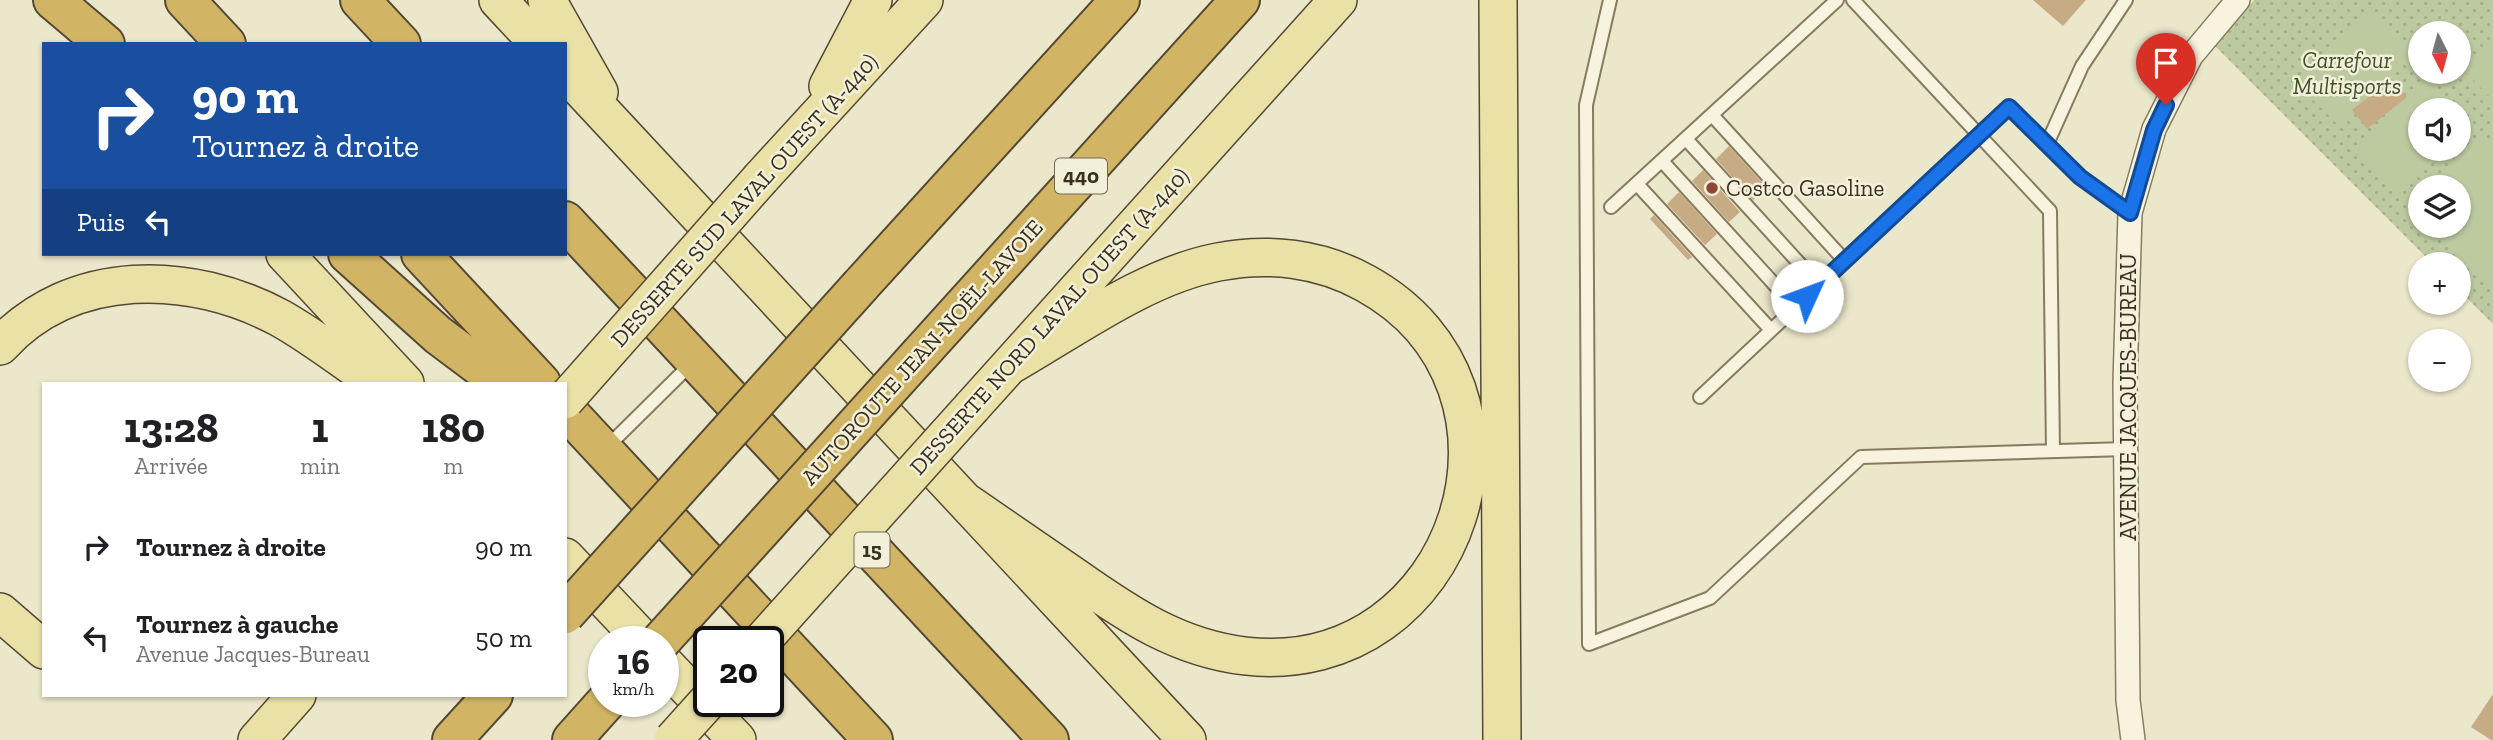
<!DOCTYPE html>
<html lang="fr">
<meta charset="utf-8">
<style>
body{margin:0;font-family:"Zilla Slab",serif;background:#f2f2f2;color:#202124;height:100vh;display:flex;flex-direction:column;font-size:26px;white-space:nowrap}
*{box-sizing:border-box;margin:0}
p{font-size:23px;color:#757577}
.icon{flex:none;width:38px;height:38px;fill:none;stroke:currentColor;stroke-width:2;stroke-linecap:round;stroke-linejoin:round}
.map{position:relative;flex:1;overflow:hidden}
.panel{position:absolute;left:42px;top:382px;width:525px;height:315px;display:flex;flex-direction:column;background:#fff;border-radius:0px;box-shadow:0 2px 5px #0004}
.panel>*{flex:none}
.hud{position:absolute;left:42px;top:42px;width:525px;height:214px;border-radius:0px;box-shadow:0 2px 5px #0004;background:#1a4fa0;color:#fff;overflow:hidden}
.needle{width:46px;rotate:174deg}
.controls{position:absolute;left:2408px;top:21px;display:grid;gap:14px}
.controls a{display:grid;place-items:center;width:63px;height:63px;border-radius:50%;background:#fff;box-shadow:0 2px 5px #0004;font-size:35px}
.speed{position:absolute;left:588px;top:626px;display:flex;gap:14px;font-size:35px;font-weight:700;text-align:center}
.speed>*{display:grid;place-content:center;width:91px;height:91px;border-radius:50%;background:#fff;box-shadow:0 2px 5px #0004;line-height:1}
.speed small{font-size:18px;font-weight:400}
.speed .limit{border:4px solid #111;border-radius:10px;background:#fff;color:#111}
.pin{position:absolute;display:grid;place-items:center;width:60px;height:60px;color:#fff;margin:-72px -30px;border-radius:50% 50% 50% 0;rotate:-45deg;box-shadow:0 0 7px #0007}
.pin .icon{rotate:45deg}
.me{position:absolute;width:77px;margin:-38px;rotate:47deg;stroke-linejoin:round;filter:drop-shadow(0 0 5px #0008)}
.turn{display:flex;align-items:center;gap:24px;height:147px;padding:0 35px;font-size:32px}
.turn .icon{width:91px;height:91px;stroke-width:2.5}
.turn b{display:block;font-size:49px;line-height:60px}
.then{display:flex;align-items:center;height:66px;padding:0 35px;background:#0003;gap:14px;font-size:26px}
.eta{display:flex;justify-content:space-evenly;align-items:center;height:119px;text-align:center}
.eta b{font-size:42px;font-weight:700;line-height:49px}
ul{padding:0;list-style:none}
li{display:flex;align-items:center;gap:21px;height:91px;padding:0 35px}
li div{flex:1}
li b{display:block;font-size:26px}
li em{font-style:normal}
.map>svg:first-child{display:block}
.green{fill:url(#green-dots);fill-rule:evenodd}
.pitch{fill:#bdc99f}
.building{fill:#c6ab84}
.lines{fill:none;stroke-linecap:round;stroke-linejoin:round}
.service-casing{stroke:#877b60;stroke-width:16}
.minor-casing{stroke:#877b60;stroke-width:26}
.primary-casing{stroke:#554934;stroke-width:40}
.motorway-casing{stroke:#554934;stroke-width:42}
.service{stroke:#f7f3de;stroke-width:12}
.minor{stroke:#f7f3de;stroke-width:23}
.primary{stroke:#eae1a7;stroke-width:37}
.motorway{stroke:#d2b564;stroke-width:38}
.primary-bridge-casing{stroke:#554934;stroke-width:40;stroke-linecap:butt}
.motorway-bridge-casing{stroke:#554934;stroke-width:42;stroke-linecap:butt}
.primary-bridge{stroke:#eae1a7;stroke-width:37}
.motorway-bridge{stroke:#d2b564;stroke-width:38}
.route-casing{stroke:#114b97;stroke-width:18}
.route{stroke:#1a73e8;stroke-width:12}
.poi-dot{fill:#914535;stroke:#f3f0da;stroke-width:2.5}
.labels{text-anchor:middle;stroke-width:5;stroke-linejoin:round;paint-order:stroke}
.shield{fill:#f3f0da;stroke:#716a59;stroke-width:2}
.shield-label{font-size:21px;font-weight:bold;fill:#393122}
.park-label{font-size:23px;font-style:italic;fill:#42532b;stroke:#f3f0da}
.poi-label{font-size:23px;fill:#393122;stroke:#f3f0da;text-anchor:start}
.street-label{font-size:23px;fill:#393122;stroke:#f3f0da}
</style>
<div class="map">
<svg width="2493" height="740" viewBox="0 0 2493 740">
<defs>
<pattern id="green-dots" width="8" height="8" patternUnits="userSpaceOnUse" patternTransform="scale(1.75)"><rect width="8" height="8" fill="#bdc99f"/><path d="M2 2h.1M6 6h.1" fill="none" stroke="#a3ad89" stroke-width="1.8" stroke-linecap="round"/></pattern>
</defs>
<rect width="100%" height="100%" fill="#ebe7cb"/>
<path class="green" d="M 2254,0 L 2493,0 L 2493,324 L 2459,290 L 2459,264 L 2433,264 L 2215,46 ZM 2420,33 L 2459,33 L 2459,72 L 2420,72 ZM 2420,110 L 2459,110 L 2459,149 L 2420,149 ZM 2420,187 L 2459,187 L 2459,226 L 2420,226 Z"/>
<path class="pitch" d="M 2367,12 L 2409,54 L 2337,124 L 2296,82 Z
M 2493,45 L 2493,100 L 2465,72 Z
M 2428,79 L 2469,121 L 2459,131 L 2459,110 L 2420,110 L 2420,149 L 2441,149 L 2398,190 L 2357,148 Z
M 2481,140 L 2493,152 L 2493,289 L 2432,226 L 2459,226 L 2459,187 L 2432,187 Z"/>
<path class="building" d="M 2033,0 L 2086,0 L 2063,26 Z
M 2392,79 L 2407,97 L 2367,129 L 2352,110 Z
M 1729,146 L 1767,188 L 1753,200 L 1716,159 Z
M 1703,170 L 1740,212 L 1729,222 L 1692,181 Z
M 1679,192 L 1717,234 L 1705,245 L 1667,204 Z
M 1654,215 L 1692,257 L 1688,260 L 1650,219 Z
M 2493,694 L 2493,740 L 2491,740 L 2471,727 Z"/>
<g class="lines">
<defs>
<path id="service" d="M 1610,0 L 1586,105 L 1589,644 L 1710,598 L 1861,457 L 2126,449
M 1853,0 L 1979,135 L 2009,107 L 2080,177 L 2130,213
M 1712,115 L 1845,261
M 1686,139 L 1819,285
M 2047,144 L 2082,66 L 2126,0
M 1662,161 L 1795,307
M 1637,184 L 1771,330
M 1611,207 L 1837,0
M 1700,397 L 1979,135 L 2050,211 L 2053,451
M 605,449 L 692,363"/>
<path id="minor" d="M 2133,740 L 2128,700 L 2125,383 L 2130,213 L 2154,129 L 2191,56 L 2238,0"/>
<path id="primary" d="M 498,0 L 539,44
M 547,0 L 599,92
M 1498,0 L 1502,740
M 565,72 L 1187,740
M 828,86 L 873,0
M 761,178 L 924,0
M 285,254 L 405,383
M 0,346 C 72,267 191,270 280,318 C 314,337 345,362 377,383
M 972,407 L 1338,0
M 966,502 C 1002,527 1039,552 1075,577 C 1129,615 1178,648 1245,656 C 1461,680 1555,387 1365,283 C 1320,258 1268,252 1218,262 C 1145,276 1074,329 1009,366
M 565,557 L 645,642
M 0,612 L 44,650
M 663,662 L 737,740
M 257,740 L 297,695"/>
<path id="motorway" d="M 53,0 L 105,44
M 185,0 L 226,44
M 360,0 L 401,44
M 565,221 L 1049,740
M 348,254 L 438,335 L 502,383
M 421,254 L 541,383
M 861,285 L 1120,0
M 921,353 L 1240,0
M 565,409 L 873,740
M 452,740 L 493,695
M 572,740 L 606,702"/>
</defs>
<use href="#service" class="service-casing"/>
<use href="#minor" class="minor-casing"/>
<use href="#primary" class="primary-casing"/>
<use href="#motorway" class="motorway-casing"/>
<use href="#service" class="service"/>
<use href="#minor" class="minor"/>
<use href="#primary" class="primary"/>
<use href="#motorway" class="motorway"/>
<defs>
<path id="primary-bridge" d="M 565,400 L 761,178
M 761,642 L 972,407
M 673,740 L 709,700"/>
<path id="motorway-bridge" d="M 565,614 L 861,285
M 660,642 L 921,353"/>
</defs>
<use href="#primary-bridge" class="primary-bridge-casing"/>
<use href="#motorway-bridge" class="motorway-bridge-casing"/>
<use href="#primary-bridge" class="primary-bridge"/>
<use href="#motorway-bridge" class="motorway-bridge"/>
</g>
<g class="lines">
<defs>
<path id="route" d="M 1807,296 L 2009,107 L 2080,177 L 2130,213 L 2154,130 L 2166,105"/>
</defs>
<use href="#route" class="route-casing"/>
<use href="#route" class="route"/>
</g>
<circle class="poi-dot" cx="1712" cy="188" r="7"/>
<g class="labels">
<g class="shield">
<rect x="1055" y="158.5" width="52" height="35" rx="5"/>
<rect x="854.5" y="532.5" width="35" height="35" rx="5"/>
</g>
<g class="shield-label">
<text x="1081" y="183">440</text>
<text x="872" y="557">15</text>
</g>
<g class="park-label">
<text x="2347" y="68">Carrefour<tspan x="2347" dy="26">Multisports</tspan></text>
</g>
<g class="poi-label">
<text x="1726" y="196">Costco Gasoline</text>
</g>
<g class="street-label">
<text transform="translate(744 200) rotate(-48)" y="8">DESSERTE SUD LAVAL OUEST (A-440)</text>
<text transform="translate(1049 321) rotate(-48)" y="8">DESSERTE NORD LAVAL OUEST (A-440)</text>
<text transform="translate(922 352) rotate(-48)" y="8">AUTOROUTE JEAN-NOËL-LAVOIE</text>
<text transform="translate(2128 397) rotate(-90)" y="8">AVENUE JACQUES-BUREAU</text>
</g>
</g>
</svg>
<div class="controls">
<a><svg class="needle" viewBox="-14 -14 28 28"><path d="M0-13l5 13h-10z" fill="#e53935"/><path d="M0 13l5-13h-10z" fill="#757577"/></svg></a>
<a><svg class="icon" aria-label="sound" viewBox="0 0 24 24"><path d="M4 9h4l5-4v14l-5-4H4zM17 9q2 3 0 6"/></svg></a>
<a><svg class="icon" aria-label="layers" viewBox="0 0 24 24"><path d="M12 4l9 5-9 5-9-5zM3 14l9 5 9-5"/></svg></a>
<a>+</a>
<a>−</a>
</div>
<div class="speed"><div>16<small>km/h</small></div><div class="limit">20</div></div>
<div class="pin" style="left:2166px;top:105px;background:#d93025"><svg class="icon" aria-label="arrive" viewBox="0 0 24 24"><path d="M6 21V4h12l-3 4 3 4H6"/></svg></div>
<svg class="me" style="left:1807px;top:296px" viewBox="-20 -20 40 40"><circle r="19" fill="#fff"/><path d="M0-13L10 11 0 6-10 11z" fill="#1a73e8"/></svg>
<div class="hud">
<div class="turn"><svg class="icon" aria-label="right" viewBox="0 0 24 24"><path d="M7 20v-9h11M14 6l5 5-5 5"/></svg><div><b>90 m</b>Tournez à droite</div></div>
<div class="then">Puis<svg class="icon" aria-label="left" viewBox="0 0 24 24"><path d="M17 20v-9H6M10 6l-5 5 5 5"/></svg></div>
</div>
<section class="panel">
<div class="eta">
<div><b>13:28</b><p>Arrivée</p></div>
<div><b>1</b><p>min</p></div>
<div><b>180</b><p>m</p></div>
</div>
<ul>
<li><svg class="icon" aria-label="right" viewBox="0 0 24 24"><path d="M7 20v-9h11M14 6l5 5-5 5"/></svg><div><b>Tournez à droite</b></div><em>90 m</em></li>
<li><svg class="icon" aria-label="left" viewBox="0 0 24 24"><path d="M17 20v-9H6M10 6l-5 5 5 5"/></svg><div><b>Tournez à gauche</b><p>Avenue Jacques-Bureau</p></div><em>50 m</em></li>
</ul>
</section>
</div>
